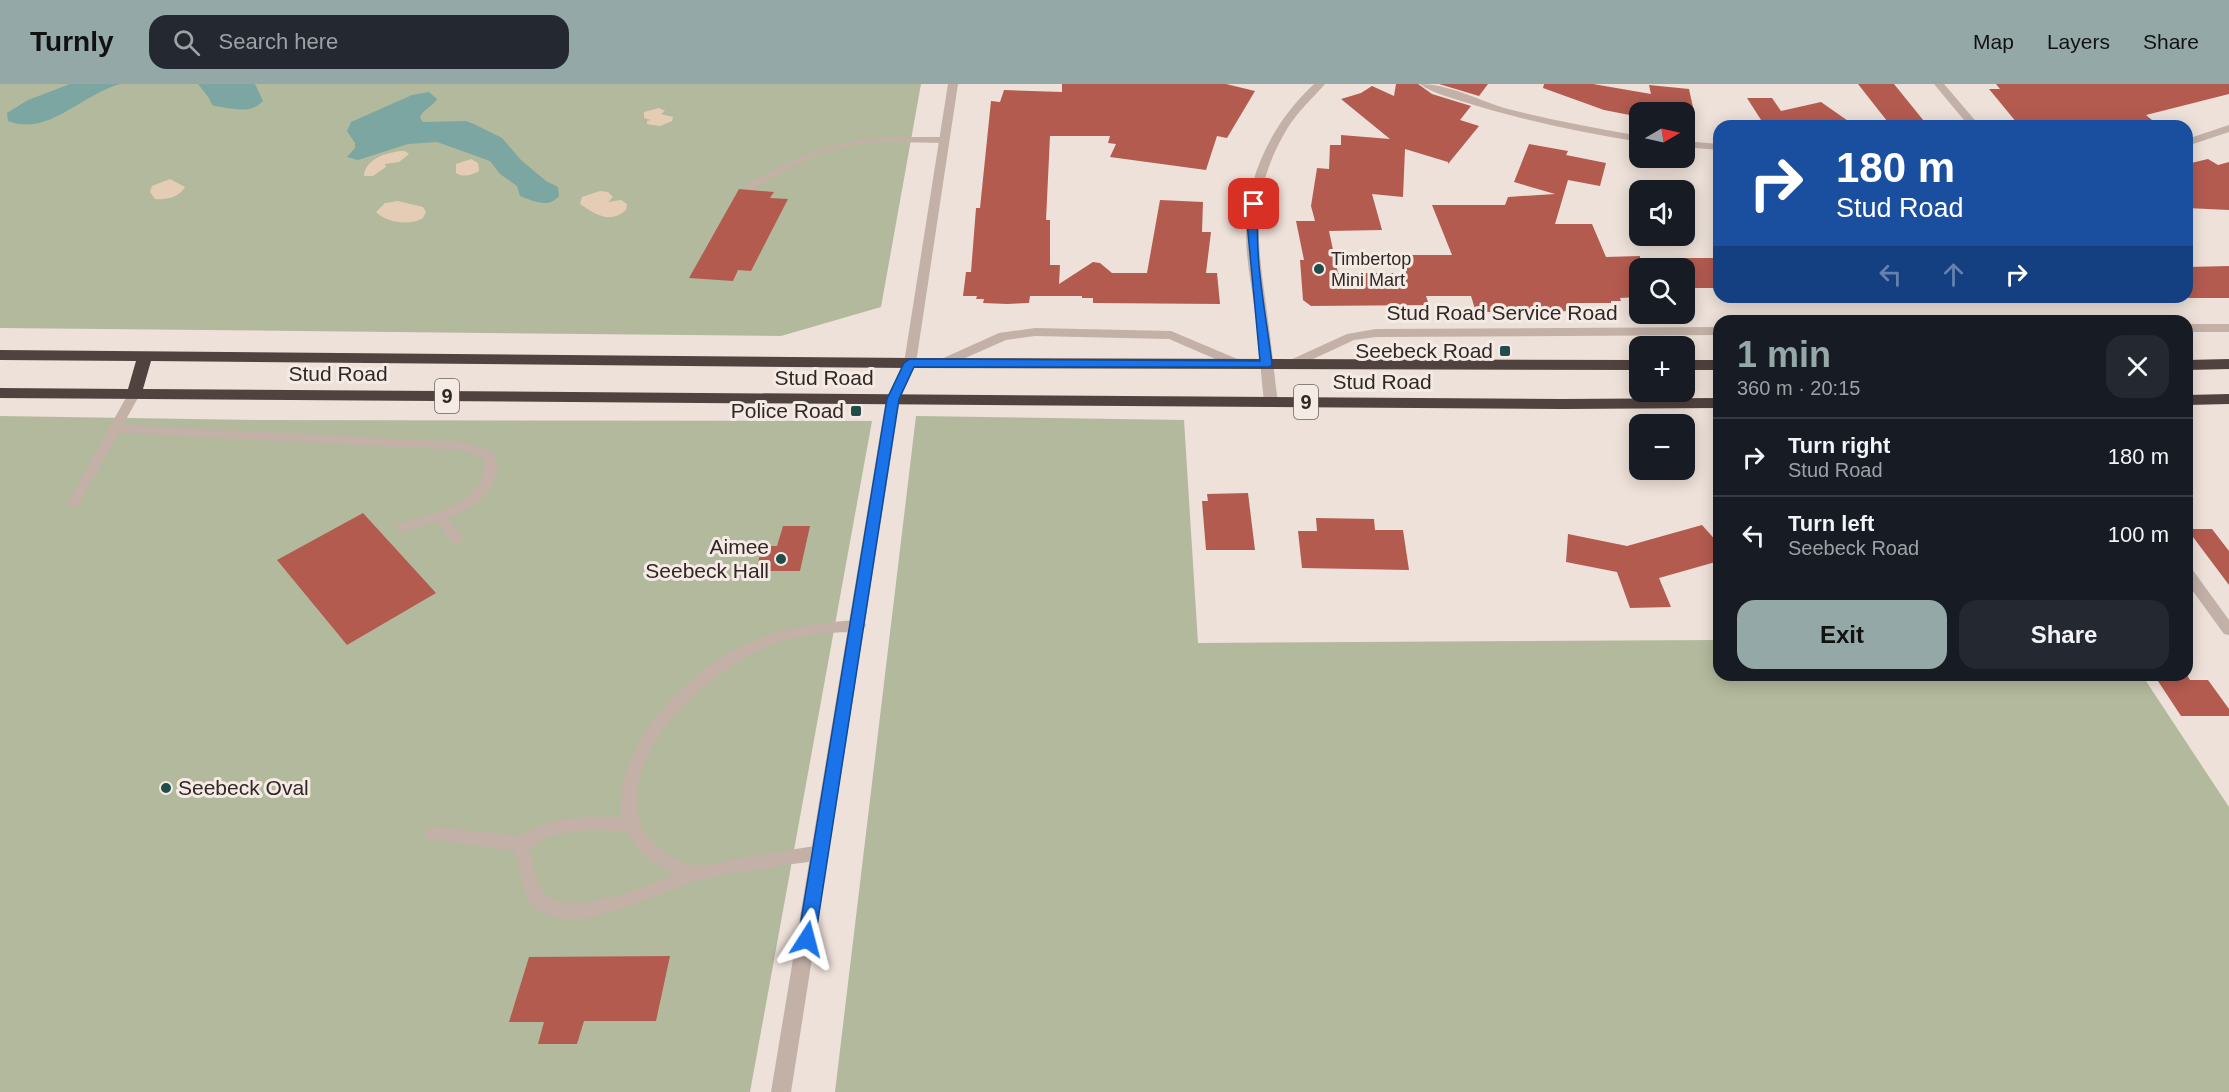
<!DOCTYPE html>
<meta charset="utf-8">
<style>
body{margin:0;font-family:Helvetica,sans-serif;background:#242831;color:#f1f3f6;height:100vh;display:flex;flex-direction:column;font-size:22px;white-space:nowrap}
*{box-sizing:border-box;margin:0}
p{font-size:20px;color:#9ea1a6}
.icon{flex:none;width:33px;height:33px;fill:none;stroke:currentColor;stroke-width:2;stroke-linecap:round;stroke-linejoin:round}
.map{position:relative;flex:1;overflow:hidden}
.sheet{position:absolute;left:1713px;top:231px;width:480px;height:366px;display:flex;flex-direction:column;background:#171b24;border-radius:18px;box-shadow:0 3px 15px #0003}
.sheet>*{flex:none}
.top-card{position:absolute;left:1713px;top:36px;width:480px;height:183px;border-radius:18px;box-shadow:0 3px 15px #0003;background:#1a4fa0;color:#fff;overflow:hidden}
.needle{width:39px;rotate:81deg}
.controls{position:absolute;left:1629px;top:18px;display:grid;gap:12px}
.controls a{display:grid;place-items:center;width:66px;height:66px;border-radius:12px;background:#171b24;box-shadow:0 3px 15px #0003;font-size:30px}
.pin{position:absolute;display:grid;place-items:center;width:51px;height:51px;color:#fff;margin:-26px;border-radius:12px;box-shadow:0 3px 9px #0006}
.me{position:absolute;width:66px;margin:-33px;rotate:9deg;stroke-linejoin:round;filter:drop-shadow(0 0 4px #0008)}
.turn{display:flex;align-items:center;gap:21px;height:126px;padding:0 24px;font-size:27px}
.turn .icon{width:78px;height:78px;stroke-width:2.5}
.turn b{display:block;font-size:42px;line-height:51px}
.lanes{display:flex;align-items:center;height:57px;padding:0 24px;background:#0003;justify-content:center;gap:30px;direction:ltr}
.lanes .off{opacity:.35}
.round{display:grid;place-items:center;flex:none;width:63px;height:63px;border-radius:18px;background:#242831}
.headline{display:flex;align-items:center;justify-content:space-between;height:102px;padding:0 24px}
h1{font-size:36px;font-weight:600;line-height:45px;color:#94a8a8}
.primary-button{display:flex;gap:12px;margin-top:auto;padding:12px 24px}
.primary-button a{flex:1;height:69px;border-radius:18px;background:#94a8a8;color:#111;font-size:24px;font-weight:600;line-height:69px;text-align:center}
.primary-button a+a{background:#242831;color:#f1f3f6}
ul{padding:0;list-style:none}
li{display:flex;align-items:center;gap:18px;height:78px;padding:0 24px;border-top:2px solid #363941}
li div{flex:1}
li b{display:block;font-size:22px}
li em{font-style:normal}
header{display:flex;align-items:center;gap:36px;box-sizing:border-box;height:84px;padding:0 30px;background:#94a8a8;color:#111}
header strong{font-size:28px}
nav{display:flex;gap:33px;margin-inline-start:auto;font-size:21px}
.search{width:420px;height:54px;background:#242831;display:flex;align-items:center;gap:15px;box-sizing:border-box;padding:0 21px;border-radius:18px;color:#9ea1a6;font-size:22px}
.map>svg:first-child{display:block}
.green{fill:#b3b99c}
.sand{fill:#e4cdb4}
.water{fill:#7ca6a2}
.building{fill:#b45b50}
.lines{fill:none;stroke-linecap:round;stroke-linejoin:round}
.lane{fill:#c3b0a7;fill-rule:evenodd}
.street{fill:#c3b0a7;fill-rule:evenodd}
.highway{fill:#50423f;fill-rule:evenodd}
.route{fill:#1a73e8;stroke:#114b97;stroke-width:1.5}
.poi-dot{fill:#224c49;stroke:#f5ebe5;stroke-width:2}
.labels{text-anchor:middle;stroke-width:6;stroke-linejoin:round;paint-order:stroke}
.far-poi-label{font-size:18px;fill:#312826;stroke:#f5ebe5;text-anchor:start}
.shield{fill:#f5ebe5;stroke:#6c625f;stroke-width:1.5}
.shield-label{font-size:20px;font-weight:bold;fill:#312826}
.street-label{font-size:21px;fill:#312826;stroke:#f5ebe5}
.poi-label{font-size:21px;fill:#312826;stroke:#f5ebe5;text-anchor:end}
</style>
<header>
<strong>Turnly</strong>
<div class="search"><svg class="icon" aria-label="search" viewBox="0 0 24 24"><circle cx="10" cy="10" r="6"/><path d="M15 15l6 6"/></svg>Search here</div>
<nav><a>Map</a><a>Layers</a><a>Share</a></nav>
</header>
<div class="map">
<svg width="2229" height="1008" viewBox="0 0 2229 1008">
<rect width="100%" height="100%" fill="#ede1d9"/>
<path class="green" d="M 0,0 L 921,0 L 881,223 L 781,252 L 0,244 Z
M 0,332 L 256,336 L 872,337 L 750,1008 L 0,1008 Z
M 916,332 L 1184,336 L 1198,559 L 1719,556 L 1719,591 L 2142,591 L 2229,723 L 2229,1008 L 835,1008 Z"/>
<path class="sand" d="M 659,24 L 665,27 L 661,30 L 673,33 L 672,37 L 660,42 L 647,40 L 647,37 L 651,36 L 644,34 L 644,28 Z
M 405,67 L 409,70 L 399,78 L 385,80 L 386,83 L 373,92 L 364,92 C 365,74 390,67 405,67 Z
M 471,75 L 478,79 L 479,87 C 472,91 463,94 456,89 L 456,80 Z
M 170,95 L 185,103 C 180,113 166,116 155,115 L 150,108 L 152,102 Z
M 600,107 L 608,108 L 613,113 L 608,118 L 621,116 L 627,120 L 626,126 C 610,140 596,131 580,120 L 582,113 Z
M 398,117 L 423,123 L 426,128 L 423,134 C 410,142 387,139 376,128 L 385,119 Z"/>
<path class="water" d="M 70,0 L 120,0 C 82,10 48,53 8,37 L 7,29 L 28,16 Z
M 198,0 L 255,0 L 263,17 C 250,31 231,24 215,22 L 212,21 L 209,14 Z
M 429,8 L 437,15 C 433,23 422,25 420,34 L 423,38 L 466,37 L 476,41 L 502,54 L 521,76 L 546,97 L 558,103 L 559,112 C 548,125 533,117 520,112 L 517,102 L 500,90 L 490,77 L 437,58 L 408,60 L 358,76 L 347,73 L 355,64 L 355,59 L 347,47 L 351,38 L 412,11 Z"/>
<path class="building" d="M 1062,0 L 1226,0 L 1255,7 L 1227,54 L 1217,52 L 1206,86 L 1110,73 L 1116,60 L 1108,59 L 1110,52 L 1050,52 L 1046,136 L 1050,136 L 1050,181 L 1060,181 L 1059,200 L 1093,178 L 1100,179 L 1112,189 L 1147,189 L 1160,116 L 1203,118 L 1202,148 L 1211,148 L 1206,189 L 1217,189 L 1220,220 L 1093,219 L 1093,214 L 1082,214 L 1082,212 L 1030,212 L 1029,219 L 1007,220 L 983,219 L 984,215 L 976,215 L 977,212 L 963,212 L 966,188 L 971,188 L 976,124 L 980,124 L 991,17 L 1000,18 L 1004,6 L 1062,8 Z
M 1396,0 L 1418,0 L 1432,10 L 1471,22 L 1460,36 L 1479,42 L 1448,80 L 1448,78 L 1405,65 L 1403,113 L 1372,110 L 1382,146 L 1329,147 L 1338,189 L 1406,189 L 1401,171 L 1452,171 L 1432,121 L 1505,121 L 1508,113 L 1555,110 L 1514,98 L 1529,60 L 1568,67 L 1566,71 L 1606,79 L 1600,102 L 1568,96 L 1555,140 L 1592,140 L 1606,173 L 1640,172 L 1640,213 L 1620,214 L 1621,217 L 1611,217 L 1611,219 L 1576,219 L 1580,227 L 1501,228 L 1476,228 L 1471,212 L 1426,212 L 1429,221 L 1311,222 L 1303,216 L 1300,176 L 1304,176 L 1296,137 L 1315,137 L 1311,122 L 1317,84 L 1329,85 L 1330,61 L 1341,61 L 1341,51 L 1390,55 L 1341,15 L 1361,9 L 1372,2 L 1394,12 Z
M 1439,0 L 1488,0 L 1479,12 Z
M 1544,0 L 1593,0 L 1651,10 L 1649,1 L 1689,5 L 1694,28 L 1640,28 L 1640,33 L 1604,26 L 1543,4 Z
M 1858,0 L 1894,0 L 1928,42 L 1891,42 Z
M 1996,0 L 2229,0 L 2229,10 L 2146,31 L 2152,36 L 2095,40 L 2017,39 L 1989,5 L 2000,5 Z
M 1747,14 L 1772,14 L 1781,27 L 1821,18 L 1851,39 L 1763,39 Z
M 2208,75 L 2218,81 L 2229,78 L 2229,126 L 2187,124 L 2187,80 Z
M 739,105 L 774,108 L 770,114 L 788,115 L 751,187 L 738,186 L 733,197 L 689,194 Z
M 1684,174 L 1719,174 L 1719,204 L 1684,204 Z
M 2229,182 L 2229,214 L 2187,214 L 2187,183 Z
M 1248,409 L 1255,466 L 1206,466 L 1202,417 L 1208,417 L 1207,410 Z
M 363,429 L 436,509 L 347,561 L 277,476 Z
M 1316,434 L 1374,435 L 1375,446 L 1403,446 L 1409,486 L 1302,484 L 1298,447 L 1317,447 Z
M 1702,441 L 1719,460 L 1719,477 L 1659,494 L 1671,523 L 1630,524 L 1617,488 L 1566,478 L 1568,450 L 1627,462 Z
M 783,442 L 810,442 L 800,487 L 756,487 L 762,462 L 777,462 Z
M 2187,445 L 2212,445 L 2229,467 L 2229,501 Z
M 2154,591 L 2187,591 L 2190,596 L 2208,596 L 2229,625 L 2229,632 L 2181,632 Z
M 670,872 L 656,937 L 584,937 L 577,960 L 538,960 L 544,938 L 509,938 L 529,873 Z"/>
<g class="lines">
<path class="lane" d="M 900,53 L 944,53 L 949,56 L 944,59 C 907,59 868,55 832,66 C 804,74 778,91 752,105 L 744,103 C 752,96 763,91 772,87 C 815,63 850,54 900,53 Z
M 134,306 L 140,310 L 123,341 L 461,358 L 482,363 L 494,369 C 508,401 473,425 448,434 L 464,455 L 457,460 L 452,458 L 437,438 L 402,448 L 396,443 L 397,440 C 433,429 487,422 484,374 L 461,366 L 118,349 L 78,423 L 68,423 L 67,420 L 128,310 Z
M 2187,484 L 2192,485 L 2229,536 L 2229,551 L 2224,550 L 2187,499 Z
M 859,536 L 864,537 L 866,541 L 864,545 C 853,549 840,548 828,549 C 801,552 774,557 750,571 C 700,600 641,651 637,712 C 636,728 638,742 649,754 C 661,767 678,779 696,782 C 707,783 720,778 731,776 C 761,770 791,766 821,761 L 827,763 L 829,768 L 827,773 C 814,778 799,779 786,781 C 757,786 724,790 696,797 C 654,809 584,852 541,828 C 520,816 522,787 515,767 L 427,755 L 425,750 L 427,745 L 433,743 L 504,750 L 518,753 C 551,732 585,732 622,733 C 612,660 693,581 755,556 C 789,542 824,538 859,536 ZM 586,746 L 627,747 C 636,768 655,782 676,790 C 648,801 560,840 540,804 C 533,793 535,776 529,764 L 550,752 Z"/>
<path class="street" d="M 948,0 L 958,0 L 916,279 L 900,315 L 791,1008 L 771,1008 L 886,315 L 904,279 Z
M 1314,0 L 1325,0 C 1312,15 1297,28 1287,45 C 1246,113 1259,164 1268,236 C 1272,263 1274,291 1278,318 L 1271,322 L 1264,318 C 1261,291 1259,263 1256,236 C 1253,207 1246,179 1246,150 C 1245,93 1273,38 1314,0 Z
M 1420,0 C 1449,0 1480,17 1508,25 C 1552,36 1595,44 1640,52 L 1640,58 C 1578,48 1517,35 1458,16 C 1446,12 1430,8 1420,0 Z
M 1934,0 L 1944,0 L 1980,42 L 1969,42 Z
M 2229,41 L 2229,48 L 2187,62 L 2187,55 Z
M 1684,57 L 1719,60 L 1719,66 L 1684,63 Z
M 2187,240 L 2229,240 L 2229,248 L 2187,248 Z
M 1719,243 L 1719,251 L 1376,253 L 1354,256 L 1296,283 L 1288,283 L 1286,280 L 1288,277 L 1347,250 L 1376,245 Z
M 1035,244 L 1171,247 L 1242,277 L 1244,280 L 1242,283 L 1234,283 L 1169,255 L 1035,252 L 1006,256 L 947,282 L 943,283 L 937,279 L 939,276 L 999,249 Z"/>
<path class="highway" d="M 0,266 L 910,274 L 1640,276 L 1640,286 L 910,284 L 151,277 L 143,305 L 1562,315 L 1719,314 L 1719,324 L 1562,325 L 0,314 L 0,304 L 128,305 L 136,277 L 0,276 Z
M 2229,275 L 2229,285 L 2187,286 L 2187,276 Z
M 1684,276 L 1719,276 L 1719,286 L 1684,286 Z
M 2229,310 L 2229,320 L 2187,321 L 2187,311 Z"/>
</g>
<path class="route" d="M 1254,117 L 1259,120 C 1253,172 1266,229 1272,280 L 1270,283 L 914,283 L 899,315 L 815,855 L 813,861 L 807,863 L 801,861 L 798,855 L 887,315 L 904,279 L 910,275 L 1260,277 L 1247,138 L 1249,120 Z"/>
<g class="poi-dot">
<circle cx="1319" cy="185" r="6"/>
<rect x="1499" y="261" width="12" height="12" rx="3"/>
<rect x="850" y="321" width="12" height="12" rx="3"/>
<circle cx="781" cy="475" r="6"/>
<circle cx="166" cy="704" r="6"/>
</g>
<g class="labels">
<g class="far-poi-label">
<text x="1331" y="181">Timbertop<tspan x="1331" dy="21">Mini Mart</tspan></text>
</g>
<g class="shield">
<rect x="435" y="295" width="24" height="34" rx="4.5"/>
<rect x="1294" y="301" width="24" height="34" rx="4.5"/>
</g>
<g class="shield-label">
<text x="447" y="319">9</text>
<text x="1306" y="325">9</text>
</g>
<g class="street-label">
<text x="1502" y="236">Stud Road Service Road</text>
<text x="338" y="297">Stud Road</text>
<text x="824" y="301">Stud Road</text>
<text x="1382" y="305">Stud Road</text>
</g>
<g class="poi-label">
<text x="1493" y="274">Seebeck Road</text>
<text x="844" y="334">Police Road</text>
<text x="769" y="470">Aimee<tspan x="769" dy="24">Seebeck Hall</tspan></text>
<text x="178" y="711" text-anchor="start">Seebeck Oval</text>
</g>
</g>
</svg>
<div class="controls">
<a><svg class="needle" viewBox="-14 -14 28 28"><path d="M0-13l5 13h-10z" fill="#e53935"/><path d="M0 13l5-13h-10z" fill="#9ea1a6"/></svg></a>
<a><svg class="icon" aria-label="sound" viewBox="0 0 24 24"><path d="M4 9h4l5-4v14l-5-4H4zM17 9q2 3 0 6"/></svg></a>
<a><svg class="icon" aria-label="search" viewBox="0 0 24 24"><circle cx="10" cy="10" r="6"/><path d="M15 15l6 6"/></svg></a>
<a>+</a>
<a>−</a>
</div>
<div class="pin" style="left:1254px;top:120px;background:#d93025"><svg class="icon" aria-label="arrive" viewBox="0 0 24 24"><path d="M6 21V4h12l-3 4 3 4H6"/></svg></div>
<svg class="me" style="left:807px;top:855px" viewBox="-20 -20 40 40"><path d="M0-17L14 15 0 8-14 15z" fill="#1a73e8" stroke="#fff" stroke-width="4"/></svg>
<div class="top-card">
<div class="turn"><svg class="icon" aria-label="right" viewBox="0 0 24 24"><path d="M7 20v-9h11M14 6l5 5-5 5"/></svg><div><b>180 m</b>Stud Road</div></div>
<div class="lanes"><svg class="icon off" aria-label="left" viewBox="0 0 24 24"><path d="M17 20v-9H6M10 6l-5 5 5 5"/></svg><svg class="icon off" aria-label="ahead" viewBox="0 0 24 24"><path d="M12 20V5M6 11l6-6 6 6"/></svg><svg class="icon" aria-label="right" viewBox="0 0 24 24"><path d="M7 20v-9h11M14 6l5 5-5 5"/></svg></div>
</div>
<section class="sheet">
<div class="headline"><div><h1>1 min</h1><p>360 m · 20:15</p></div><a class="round"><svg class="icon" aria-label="close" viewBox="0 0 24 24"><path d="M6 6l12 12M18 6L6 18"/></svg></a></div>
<ul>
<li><svg class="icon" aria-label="right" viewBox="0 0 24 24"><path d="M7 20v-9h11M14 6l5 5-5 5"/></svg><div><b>Turn right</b><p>Stud Road</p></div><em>180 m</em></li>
<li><svg class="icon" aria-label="left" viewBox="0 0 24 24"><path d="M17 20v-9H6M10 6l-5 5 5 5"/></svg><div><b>Turn left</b><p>Seebeck Road</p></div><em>100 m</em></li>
</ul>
<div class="primary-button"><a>Exit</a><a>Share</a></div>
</section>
</div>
